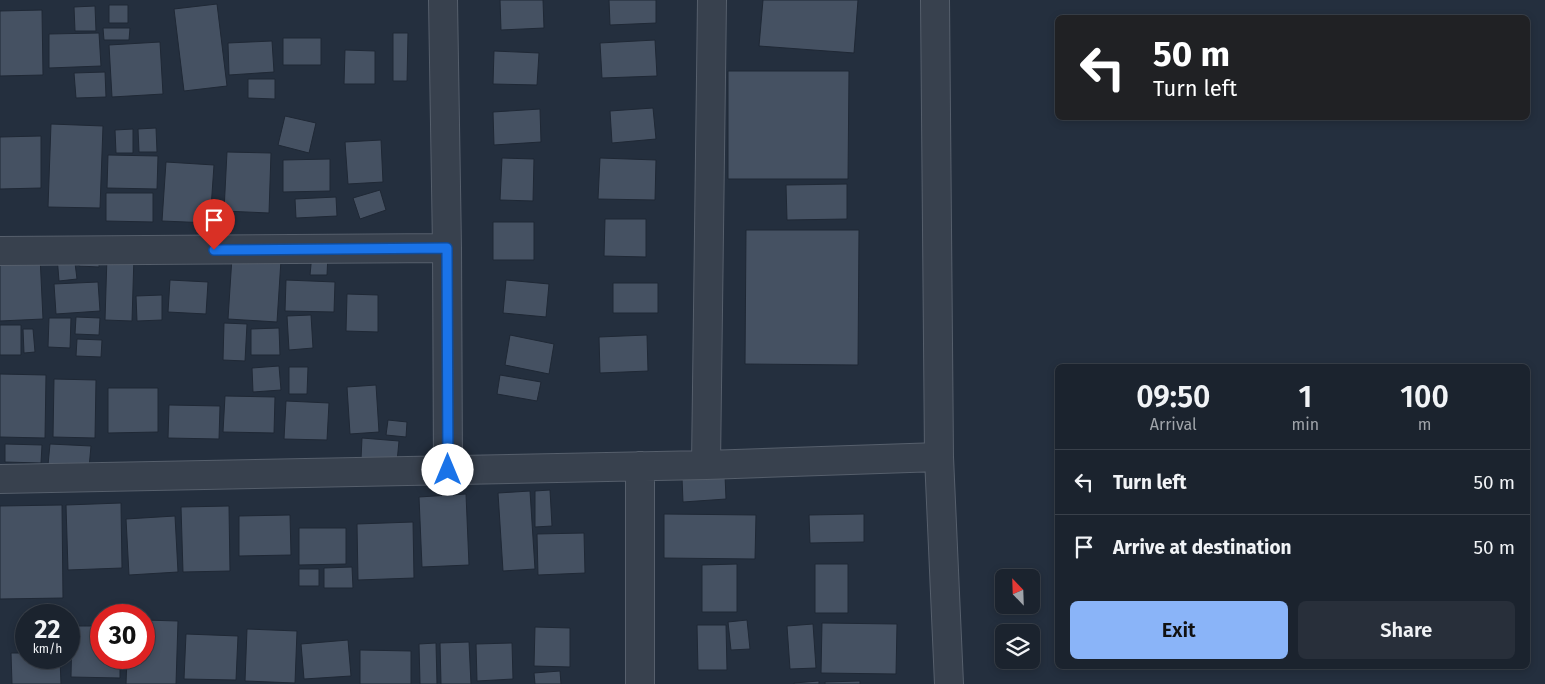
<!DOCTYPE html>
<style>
body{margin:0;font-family:"Fira Sans",sans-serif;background:#282f3a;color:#f1f3f6;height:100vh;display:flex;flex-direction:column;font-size:19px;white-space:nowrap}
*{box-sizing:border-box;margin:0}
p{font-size:16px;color:#a0a4aa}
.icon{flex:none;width:28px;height:28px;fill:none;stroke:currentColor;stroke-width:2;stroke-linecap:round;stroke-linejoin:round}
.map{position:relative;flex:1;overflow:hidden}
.drawer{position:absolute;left:1055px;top:364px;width:475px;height:305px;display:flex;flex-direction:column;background:#1b232e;border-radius:8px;box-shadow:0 2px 8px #0003,0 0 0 1px #39404a}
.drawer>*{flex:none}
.top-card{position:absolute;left:1055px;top:15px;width:475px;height:105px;border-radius:8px;box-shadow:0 2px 8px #0003,0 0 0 1px #39404a;background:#202124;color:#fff;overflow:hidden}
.needle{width:32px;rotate:337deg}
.buttons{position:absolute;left:995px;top:569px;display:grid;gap:10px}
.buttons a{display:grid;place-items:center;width:45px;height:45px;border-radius:8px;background:#1b232e;box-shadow:0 2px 8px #0003,0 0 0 1px #39404a;font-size:25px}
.speed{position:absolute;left:15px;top:604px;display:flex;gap:10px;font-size:25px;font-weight:700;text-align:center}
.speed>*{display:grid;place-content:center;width:65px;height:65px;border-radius:50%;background:#1b232e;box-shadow:0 2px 8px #0003,0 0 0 1px #39404a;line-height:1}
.speed small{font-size:12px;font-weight:400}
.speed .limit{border:8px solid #d22;background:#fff;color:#111}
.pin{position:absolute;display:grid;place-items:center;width:42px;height:42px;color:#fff;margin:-51px -21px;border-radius:50% 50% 50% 0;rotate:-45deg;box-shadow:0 0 5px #0007}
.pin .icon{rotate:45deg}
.me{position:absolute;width:55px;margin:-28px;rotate:0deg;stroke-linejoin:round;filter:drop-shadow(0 0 4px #0008)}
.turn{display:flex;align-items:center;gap:18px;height:105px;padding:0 15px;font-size:22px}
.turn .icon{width:65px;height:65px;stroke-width:2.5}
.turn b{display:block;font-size:35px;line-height:42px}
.eta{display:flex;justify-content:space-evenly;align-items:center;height:85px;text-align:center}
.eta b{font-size:30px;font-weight:600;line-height:35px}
.cta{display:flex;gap:10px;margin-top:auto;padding:10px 15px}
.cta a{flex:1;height:58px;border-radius:8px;background:#8ab4f8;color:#111;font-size:20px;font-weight:600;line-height:58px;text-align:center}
.cta a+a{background:#282f3a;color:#f1f3f6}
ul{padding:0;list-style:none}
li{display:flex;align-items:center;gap:15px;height:65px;padding:0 15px;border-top:1px solid #39404a}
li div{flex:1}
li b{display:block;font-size:19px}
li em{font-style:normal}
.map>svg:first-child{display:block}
.building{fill:#455162;stroke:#1f2835}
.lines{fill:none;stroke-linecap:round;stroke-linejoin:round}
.minor-casing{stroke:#565f6c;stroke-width:30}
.minor{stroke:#38414e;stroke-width:28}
.route-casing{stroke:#114b97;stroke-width:12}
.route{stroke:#1a73e8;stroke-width:9}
</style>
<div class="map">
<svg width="1545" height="684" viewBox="0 0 1545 684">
<rect width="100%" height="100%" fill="#242f3e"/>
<path class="building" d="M 500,0 L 543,0 L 544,28 L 501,30 Z
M 609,0 L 656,0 L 656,23 L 610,25 Z
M 763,0 L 858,0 L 854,53 L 759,46 Z
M 217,4 L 227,86 L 184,91 L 174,9 Z
M 109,5 L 128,5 L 128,23 L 109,23 Z
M 95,6 L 96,31 L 75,31 L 74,7 Z
M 42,10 L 43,75 L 0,76 L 0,11 Z
M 103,28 L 130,28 L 129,40 L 104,40 Z
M 99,33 L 101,66 L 49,68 L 49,34 Z
M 393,33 L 408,33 L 407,81 L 393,81 Z
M 283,38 L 321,38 L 321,65 L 283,65 Z
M 655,40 L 657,76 L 602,78 L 600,43 Z
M 272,41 L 274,72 L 229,75 L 228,43 Z
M 160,42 L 163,94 L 112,97 L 109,45 Z
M 345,50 L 375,51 L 375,84 L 344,84 Z
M 494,51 L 539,53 L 537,85 L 493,84 Z
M 728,71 L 849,71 L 848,179 L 728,179 Z
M 105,72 L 106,97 L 76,98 L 74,73 Z
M 248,79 L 275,79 L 275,99 L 248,98 Z
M 653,108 L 656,139 L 612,143 L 610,111 Z
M 540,109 L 541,142 L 494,145 L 493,112 Z
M 285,116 L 316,123 L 309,153 L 278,145 Z
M 51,124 L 103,126 L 100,208 L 48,207 Z
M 156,128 L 157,152 L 139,152 L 138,129 Z
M 133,129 L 133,153 L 116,153 L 115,130 Z
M 41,136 L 41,188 L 0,189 L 0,137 Z
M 381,140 L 383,182 L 348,184 L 345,142 Z
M 227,152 L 271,153 L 269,213 L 224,211 Z
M 108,155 L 158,156 L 157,189 L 107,188 Z
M 502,158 L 534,159 L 533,201 L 500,200 Z
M 600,158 L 656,160 L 655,200 L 598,199 Z
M 330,159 L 330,191 L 283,192 L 283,160 Z
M 166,162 L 214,165 L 210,223 L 162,221 Z
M 847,184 L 847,219 L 787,220 L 786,185 Z
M 380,190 L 386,210 L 360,219 L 353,198 Z
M 106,193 L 153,193 L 153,222 L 106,221 Z
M 336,197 L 337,216 L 296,218 L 295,199 Z
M 605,219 L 646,219 L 646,257 L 604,256 Z
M 493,222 L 534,222 L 534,260 L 493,260 Z
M 746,230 L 859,230 L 858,365 L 745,364 Z
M 79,253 L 99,254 L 99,267 L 79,266 Z
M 312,254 L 328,254 L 327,275 L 310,275 Z
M 74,255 L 77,279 L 59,281 L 57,256 Z
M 40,256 L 43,319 L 0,321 L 0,258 Z
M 107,256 L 134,256 L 132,321 L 105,320 Z
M 232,257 L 281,260 L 277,322 L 228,319 Z
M 170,280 L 208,282 L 206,314 L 168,312 Z
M 286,280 L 335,282 L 334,312 L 285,311 Z
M 506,280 L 549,284 L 546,317 L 503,313 Z
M 98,282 L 100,311 L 56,314 L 54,284 Z
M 613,283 L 658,283 L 658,313 L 613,313 Z
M 347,294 L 378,295 L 378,332 L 346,331 Z
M 162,295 L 162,320 L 137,321 L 136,296 Z
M 311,315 L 313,348 L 289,350 L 287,316 Z
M 76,317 L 100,318 L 99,335 L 75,334 Z
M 49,318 L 71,318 L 70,348 L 48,347 Z
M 224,323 L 247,324 L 245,361 L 223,360 Z
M 0,325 L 21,325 L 21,355 L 0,355 Z
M 279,328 L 280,355 L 251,355 L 251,329 Z
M 23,329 L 33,329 L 35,352 L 24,353 Z
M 510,335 L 554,344 L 549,374 L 505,365 Z
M 647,335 L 648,371 L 600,373 L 599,337 Z
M 77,339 L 102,340 L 101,357 L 76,356 Z
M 279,366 L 281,390 L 253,392 L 252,368 Z
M 289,367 L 308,367 L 307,394 L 289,394 Z
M 0,374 L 46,375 L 45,438 L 0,437 Z
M 500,375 L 541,382 L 537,401 L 497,394 Z
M 54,379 L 96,380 L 95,438 L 53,437 Z
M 376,385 L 379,432 L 350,434 L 347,387 Z
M 108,388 L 158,388 L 158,432 L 108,433 Z
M 225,396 L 275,397 L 274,433 L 223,432 Z
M 286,401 L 329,403 L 327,440 L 284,439 Z
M 169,405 L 220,406 L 219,439 L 168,438 Z
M 388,420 L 407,422 L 406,437 L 386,435 Z
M 362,438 L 399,441 L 397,462 L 361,459 Z
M 5,444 L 42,445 L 41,463 L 5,462 Z
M 50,444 L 91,446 L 89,468 L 48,465 Z
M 725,475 L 726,499 L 683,502 L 682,478 Z
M 550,490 L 552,526 L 535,527 L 535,491 Z
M 530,491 L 535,569 L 503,571 L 498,493 Z
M 466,494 L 469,565 L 422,567 L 419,497 Z
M 121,503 L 122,568 L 68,570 L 66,505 Z
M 62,505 L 63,598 L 0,599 L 0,506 Z
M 229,506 L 230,571 L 183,572 L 181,507 Z
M 664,514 L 756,515 L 755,559 L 664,558 Z
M 864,514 L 864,542 L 810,543 L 809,515 Z
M 290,515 L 291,555 L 239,556 L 239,516 Z
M 175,516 L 178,572 L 129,575 L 126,519 Z
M 413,522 L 414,578 L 358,580 L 357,524 Z
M 299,528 L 346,528 L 346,564 L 299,565 Z
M 584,533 L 585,573 L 538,575 L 537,534 Z
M 737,564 L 737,612 L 702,612 L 702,565 Z
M 815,564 L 848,564 L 848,613 L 815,613 Z
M 352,567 L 353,588 L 324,588 L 324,568 Z
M 299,569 L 319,569 L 319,586 L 299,586 Z
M 144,620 L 178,621 L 176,684 L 126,684 L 127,658 L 144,658 Z
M 747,620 L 750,649 L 731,650 L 728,622 Z
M 822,623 L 897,624 L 896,674 L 821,673 Z
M 813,624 L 816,668 L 790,669 L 787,626 Z
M 697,625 L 726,625 L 727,670 L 698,670 Z
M 26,626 L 26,648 L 19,648 L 18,627 Z
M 72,626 L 101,626 L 101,658 L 120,658 L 120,678 L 71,677 Z
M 535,627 L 570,628 L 570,667 L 534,666 Z
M 247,629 L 297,631 L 295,683 L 245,681 Z
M 186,634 L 238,636 L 236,680 L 184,679 Z
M 348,640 L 351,676 L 304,679 L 301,644 Z
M 469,642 L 471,684 L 441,684 L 440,643 Z
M 436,643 L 437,684 L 420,684 L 419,644 Z
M 512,643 L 513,679 L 477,681 L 476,644 Z
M 360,650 L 411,651 L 411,684 L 360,684 Z
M 11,653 L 26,653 L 26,658 L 60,658 L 61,684 L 12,684 Z
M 560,671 L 561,684 L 535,684 L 534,673 Z
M 819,681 L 819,684 L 794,684 L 794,683 Z
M 860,681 L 860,684 L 825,684 L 825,682 Z"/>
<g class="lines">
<defs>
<path id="minor" d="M 443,0 L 447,248 L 448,470
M 935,0 L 939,457 L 949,684
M 0,251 L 447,248
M 706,465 L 712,0
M 640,466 L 640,684
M 0,479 L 706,465 L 939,457"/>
</defs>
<use href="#minor" class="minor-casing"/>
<use href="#minor" class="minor"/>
</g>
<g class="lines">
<defs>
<path id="route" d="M 214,250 L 447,248 L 448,470"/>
</defs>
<use href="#route" class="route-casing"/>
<use href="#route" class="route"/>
</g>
</svg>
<div class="buttons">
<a><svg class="needle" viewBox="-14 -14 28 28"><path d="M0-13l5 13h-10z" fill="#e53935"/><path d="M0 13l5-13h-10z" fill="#a0a4aa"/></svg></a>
<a><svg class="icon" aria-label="layers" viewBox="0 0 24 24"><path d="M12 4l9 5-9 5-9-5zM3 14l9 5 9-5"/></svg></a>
</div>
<div class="speed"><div>22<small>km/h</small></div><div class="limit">30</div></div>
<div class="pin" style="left:214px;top:250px;background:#d93025"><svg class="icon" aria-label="arrive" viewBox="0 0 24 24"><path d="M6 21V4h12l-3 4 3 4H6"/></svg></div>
<svg class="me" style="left:448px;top:470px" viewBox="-20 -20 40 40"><circle r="19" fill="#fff"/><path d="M0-13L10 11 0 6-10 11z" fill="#1a73e8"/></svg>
<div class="top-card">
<div class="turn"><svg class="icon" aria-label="left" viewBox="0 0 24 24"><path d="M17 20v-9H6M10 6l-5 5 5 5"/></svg><div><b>50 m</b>Turn left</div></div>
</div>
<section class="drawer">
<div class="eta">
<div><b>09:50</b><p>Arrival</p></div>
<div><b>1</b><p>min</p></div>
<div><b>100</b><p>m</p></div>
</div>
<ul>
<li><svg class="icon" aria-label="left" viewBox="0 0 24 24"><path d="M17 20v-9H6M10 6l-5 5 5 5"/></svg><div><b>Turn left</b></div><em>50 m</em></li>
<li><svg class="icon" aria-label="arrive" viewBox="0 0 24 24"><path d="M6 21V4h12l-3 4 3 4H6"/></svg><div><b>Arrive at destination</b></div><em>50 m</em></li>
</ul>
<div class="cta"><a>Exit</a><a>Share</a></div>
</section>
</div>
